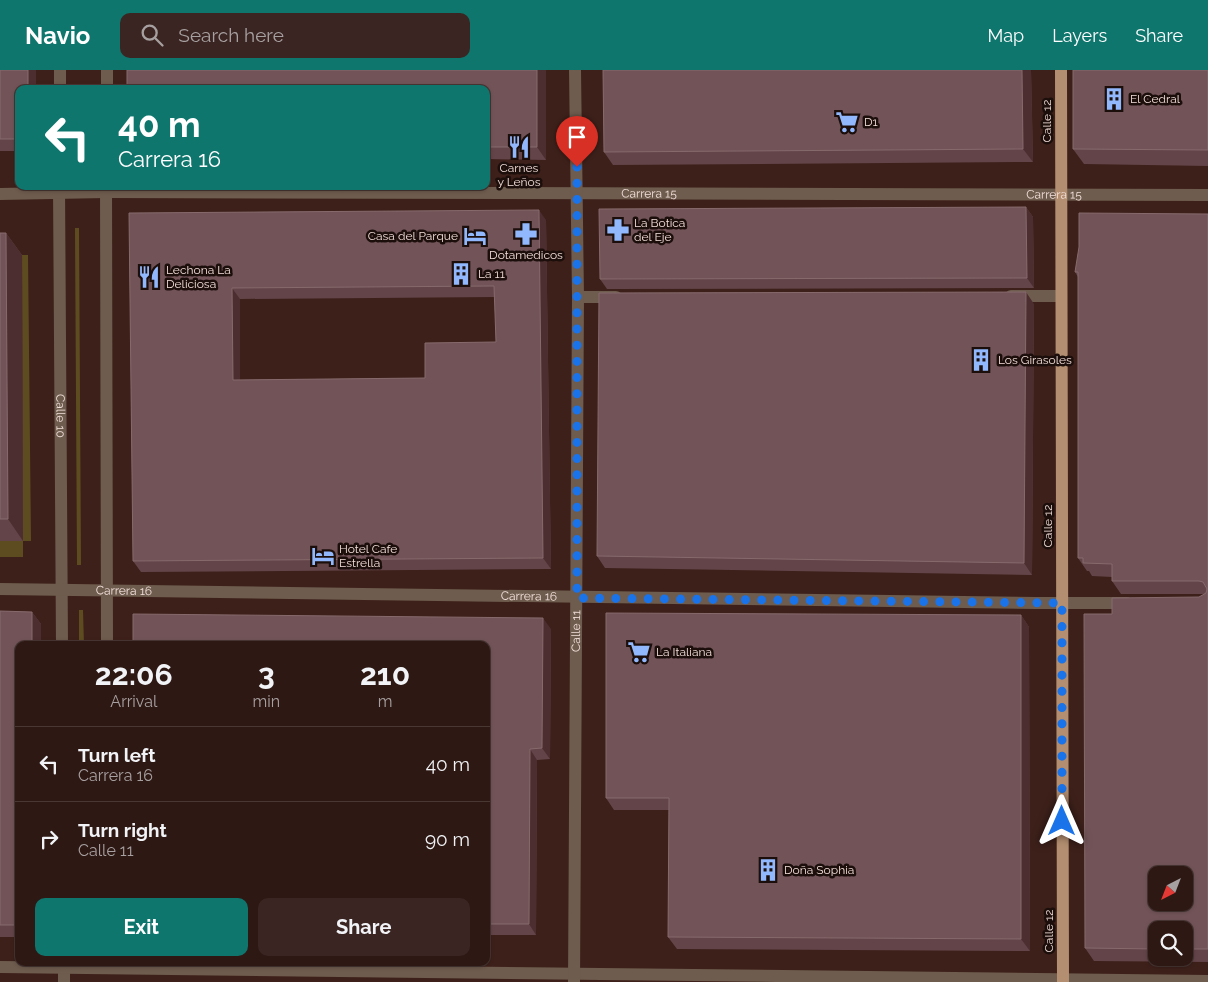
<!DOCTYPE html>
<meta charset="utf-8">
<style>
body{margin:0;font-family:Raleway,sans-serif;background:#3a2522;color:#f1f3f6;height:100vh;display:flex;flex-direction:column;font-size:19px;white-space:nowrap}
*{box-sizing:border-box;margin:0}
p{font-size:16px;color:#a7a0a0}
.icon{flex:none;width:28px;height:28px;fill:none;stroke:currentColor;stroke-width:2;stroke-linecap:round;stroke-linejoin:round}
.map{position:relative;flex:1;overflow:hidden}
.side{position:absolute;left:15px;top:571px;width:475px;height:325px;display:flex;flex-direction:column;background:#2e1814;border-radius:10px;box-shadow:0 1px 4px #0004,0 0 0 1px #493734}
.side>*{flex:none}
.hud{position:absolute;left:15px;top:15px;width:475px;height:105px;border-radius:10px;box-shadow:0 1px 4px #0004,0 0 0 1px #493734;background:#0f766e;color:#fff;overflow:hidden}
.needle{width:32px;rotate:222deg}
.buttons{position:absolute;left:1148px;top:796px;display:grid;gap:10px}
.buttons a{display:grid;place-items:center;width:45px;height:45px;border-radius:10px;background:#2e1814;box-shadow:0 1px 4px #0004,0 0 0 1px #493734;font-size:25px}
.pin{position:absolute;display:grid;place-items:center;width:42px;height:42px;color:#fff;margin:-51px -21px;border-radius:50% 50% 50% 0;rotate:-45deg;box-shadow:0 0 5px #0007}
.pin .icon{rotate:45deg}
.me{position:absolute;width:55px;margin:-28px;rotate:0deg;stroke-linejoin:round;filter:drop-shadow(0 0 4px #0008)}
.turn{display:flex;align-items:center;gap:18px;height:105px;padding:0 20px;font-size:22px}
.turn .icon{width:65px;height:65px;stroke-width:2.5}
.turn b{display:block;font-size:35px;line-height:42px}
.eta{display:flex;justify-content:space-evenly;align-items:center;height:85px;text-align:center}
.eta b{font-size:30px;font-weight:700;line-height:35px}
.primary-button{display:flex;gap:10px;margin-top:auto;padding:10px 20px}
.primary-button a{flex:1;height:58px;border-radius:10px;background:#0f766e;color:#fff;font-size:20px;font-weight:700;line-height:58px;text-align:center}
.primary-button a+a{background:#3a2522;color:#f1f3f6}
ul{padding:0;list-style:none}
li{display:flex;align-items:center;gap:15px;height:75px;padding:0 20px;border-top:1px solid #493734}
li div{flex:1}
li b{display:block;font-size:19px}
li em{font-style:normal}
header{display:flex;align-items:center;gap:30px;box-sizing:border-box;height:70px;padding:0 25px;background:#0f766e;color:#fff}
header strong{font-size:24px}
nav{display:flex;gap:28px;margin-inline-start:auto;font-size:18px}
.search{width:350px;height:45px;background:#3a2522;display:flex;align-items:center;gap:12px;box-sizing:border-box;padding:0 18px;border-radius:10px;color:#a7a0a0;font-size:19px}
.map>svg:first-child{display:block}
.green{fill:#5e4c21}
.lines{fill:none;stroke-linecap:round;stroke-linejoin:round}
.minor{stroke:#6e5c4e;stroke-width:12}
.major{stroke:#b38e70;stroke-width:12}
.wall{fill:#634449;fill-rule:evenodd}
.shaded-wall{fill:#4d2e30}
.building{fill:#725458;stroke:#866a6c;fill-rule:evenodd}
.route{stroke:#1a73e8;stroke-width:9;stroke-dasharray:0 16.2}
.labels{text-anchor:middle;stroke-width:5;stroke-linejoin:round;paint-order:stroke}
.poi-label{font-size:12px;fill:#f2ded9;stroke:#1b0e0b;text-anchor:start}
.street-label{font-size:12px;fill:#f2ded9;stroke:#1b0e0b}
</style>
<header>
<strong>Navio</strong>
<div class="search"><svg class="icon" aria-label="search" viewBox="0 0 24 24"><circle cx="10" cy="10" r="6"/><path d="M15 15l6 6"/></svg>Search here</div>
<nav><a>Map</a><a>Layers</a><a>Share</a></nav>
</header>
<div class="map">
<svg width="1208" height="912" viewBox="0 0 1208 912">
<rect width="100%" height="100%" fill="#3d201a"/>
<path class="green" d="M 75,158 L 79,158 L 81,495 L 77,495 Z
M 22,185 L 28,185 L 31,471 L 23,471 L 23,487 L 0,487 L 0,471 L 23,470 Z
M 79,540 L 83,540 L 84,575 L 79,575 Z"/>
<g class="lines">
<g class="minor">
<path d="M 60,19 L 60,0"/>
<path d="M 107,19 L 107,0"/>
<path id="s1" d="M 59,116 L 62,575"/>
<path d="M 106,116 L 107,575"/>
<path id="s2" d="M 0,124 L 106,122 L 1208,125"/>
<path d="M 1011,226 L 1061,226"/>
<path d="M 578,227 L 616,227"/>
<path id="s3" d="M 0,519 L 1036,533 L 1127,533"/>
<path d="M 64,892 L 64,912"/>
<path d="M 0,897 L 1208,911"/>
<path id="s4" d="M 574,912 L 578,227 L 575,0"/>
</g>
<path class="major" d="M 1061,0 L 1063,912"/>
</g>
<path class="wall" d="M 0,0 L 36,0 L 36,19 L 19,19 L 19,81 L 0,81 Z
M 127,0 L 546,0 L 546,90 L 486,89 L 486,19 Z
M 603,0 L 1031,0 L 1033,92 L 613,95 L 604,82 Z
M 1208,0 L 1208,96 L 1084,94 L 1073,79 Z
M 1026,137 L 1033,147 L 1034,218 L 607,219 L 600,209 Z
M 129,143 L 546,150 L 551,499 L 141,502 L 133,491 ZM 495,227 L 496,272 L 425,308 L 240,310 L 240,229 Z
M 1208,144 L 1208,892 L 1094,891 L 1085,878 L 1112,544 L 1199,527 L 1205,524 L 1121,524 L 1112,511 L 1112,507 L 1092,506 L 1089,501 L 1087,501 L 1078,488 L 1078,207 L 1075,202 ZM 1156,860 L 1184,860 L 1184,888 L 1156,888 Z
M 0,163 L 6,163 L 22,185 L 23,471 L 0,471 Z
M 1034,234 L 1032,505 L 605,498 L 597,486 Z
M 0,541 L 32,542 L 41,554 L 19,575 L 19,867 L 0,867 Z
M 1021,545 L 1029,557 L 1030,881 L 677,879 L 668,867 L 669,740 L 614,740 L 606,728 Z
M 551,559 L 550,689 L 537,690 L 536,865 L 486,865 L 486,575 Z"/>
<path class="shaded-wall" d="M 28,0 L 36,0 L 36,19 L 28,19 Z
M 537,0 L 546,0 L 546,90 L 537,77 Z
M 1022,0 L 1031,0 L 1033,92 L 1023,79 Z
M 1026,137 L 1033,147 L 1034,218 L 1027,208 Z
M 539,140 L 546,150 L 551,499 L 543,488 Z
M 6,163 L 22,185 L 23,471 L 8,449 Z
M 232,218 L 240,229 L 240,320 L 233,310 Z
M 1026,222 L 1034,234 L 1032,505 L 1024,493 Z
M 32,542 L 41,554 L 41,575 L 32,575 Z
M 1021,545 L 1029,557 L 1030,881 L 1021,869 Z
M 543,548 L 551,559 L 550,689 L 542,678 Z
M 530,679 L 537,690 L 536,865 L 529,854 Z"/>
<path class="building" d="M 0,0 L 28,0 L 28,19 L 19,19 L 19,69 L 0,69 Z
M 127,0 L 537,0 L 537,77 L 486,77 L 486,19 L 127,19 Z
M 603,0 L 1022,0 L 1023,79 L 604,82 Z
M 1073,0 L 1208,0 L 1208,80 L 1073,79 Z
M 1026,137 L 1027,208 L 600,209 L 599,139 Z
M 539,140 L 543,488 L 133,491 L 129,143 ZM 494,216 L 496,272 L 425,273 L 425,308 L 233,310 L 232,218 Z
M 1079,143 L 1208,144 L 1208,879 L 1184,879 L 1184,860 L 1156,860 L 1156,879 L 1085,878 L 1084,544 L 1112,544 L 1112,528 L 1199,527 L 1206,523 L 1207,519 L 1203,512 L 1199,511 L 1112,511 L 1112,494 L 1083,493 L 1083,488 L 1078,488 L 1078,202 L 1075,202 L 1079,177 ZM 1156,805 L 1184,805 L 1184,832 L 1156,832 Z
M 0,163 L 6,163 L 8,449 L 0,449 Z
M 1026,222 L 1024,493 L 597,486 L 599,223 Z
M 0,541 L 32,542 L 32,575 L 19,575 L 19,855 L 0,855 Z
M 606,543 L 1021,545 L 1021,869 L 668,867 L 669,728 L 606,728 Z
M 133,544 L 543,548 L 542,678 L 530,679 L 529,854 L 486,854 L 486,575 L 133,575 Z"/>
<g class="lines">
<path class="route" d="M 577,97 L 577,528 L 1062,533 L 1062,751"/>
</g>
<defs>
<symbol id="building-bare" viewBox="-9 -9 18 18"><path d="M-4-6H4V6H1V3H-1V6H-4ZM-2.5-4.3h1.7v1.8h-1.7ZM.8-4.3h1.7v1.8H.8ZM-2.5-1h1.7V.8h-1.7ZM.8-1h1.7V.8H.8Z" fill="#91b8fd" stroke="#1b0e0b" stroke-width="2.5" paint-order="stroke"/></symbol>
<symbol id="supermarket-bare" viewBox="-9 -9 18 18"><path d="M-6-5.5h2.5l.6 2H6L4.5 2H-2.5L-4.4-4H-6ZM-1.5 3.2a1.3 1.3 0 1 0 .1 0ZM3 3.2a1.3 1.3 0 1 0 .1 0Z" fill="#91b8fd" stroke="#1b0e0b" stroke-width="2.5" paint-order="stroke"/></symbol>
<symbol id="restaurant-bare" viewBox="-9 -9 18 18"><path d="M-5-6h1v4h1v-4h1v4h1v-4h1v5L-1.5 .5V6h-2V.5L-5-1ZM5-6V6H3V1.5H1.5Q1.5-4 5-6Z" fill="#91b8fd" stroke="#1b0e0b" stroke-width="2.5" paint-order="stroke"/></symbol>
<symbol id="pharmacy-bare" viewBox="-9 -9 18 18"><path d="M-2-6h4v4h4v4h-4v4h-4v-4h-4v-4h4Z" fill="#91b8fd" stroke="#1b0e0b" stroke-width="2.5" paint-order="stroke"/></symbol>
<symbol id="hotel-bare" viewBox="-9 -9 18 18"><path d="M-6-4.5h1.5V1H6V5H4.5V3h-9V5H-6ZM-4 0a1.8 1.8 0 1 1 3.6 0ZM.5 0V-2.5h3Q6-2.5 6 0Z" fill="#91b8fd" stroke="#1b0e0b" stroke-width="2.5" paint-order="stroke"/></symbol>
</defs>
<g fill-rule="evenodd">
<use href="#building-bare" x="1098" y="13" width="32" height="32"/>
<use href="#supermarket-bare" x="831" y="36" width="32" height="32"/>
<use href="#restaurant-bare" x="503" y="61" width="32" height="32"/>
<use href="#pharmacy-bare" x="602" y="144" width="32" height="32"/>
<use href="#pharmacy-bare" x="510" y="148" width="32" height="32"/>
<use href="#hotel-bare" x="459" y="150" width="32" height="32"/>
<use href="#building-bare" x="445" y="188" width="32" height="32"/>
<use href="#restaurant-bare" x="133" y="191" width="32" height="32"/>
<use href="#building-bare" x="965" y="274" width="32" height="32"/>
<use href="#hotel-bare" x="307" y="470" width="32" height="32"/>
<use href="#supermarket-bare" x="623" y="566" width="32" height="32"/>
<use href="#building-bare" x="752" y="784" width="32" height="32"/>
</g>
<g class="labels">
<g class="poi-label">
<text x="1130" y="33">El Cedral</text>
<text x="864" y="56">D1</text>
<text x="519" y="102" text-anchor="middle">Carnes<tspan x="519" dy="14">y Leños</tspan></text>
<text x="634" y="157">La Botica<tspan x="634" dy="14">del Eje</tspan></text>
<text x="458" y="170" text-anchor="end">Casa del Parque</text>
<text x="526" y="189" text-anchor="middle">Dotamedicos</text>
<text x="166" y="204">Lechona La<tspan x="166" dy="14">Deliciosa</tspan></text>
<text x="478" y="208">La 11</text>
<text x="998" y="294">Los Girasoles</text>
<text x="339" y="483">Hotel Cafe<tspan x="339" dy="14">Estrella</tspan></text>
<text x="656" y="586">La Italiana</text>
<text x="784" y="804">Doña Sophia</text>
</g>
<g class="street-label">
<text transform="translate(1047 51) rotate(-90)" y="4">Calle 12</text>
<text dy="4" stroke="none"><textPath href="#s2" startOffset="649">Carrera 15</textPath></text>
<text dy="4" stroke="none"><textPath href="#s2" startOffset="1054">Carrera 15</textPath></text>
<text dy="4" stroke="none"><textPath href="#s1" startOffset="230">Calle 10</textPath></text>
<text transform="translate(1048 456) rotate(-90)" y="4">Calle 12</text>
<text dy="4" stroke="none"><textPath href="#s3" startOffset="124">Carrera 16</textPath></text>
<text dy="4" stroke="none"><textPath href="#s3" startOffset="529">Carrera 16</textPath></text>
<text dy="4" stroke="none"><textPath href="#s4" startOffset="351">Calle 11</textPath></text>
<text transform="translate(1049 861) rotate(-90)" y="4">Calle 12</text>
</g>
</g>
</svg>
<div class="buttons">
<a><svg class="needle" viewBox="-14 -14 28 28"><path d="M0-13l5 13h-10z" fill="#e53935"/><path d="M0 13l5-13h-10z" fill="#a7a0a0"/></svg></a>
<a><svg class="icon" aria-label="search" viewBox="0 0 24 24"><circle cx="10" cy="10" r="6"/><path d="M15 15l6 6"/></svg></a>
</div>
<div class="pin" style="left:577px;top:97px;background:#d93025"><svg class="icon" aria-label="arrive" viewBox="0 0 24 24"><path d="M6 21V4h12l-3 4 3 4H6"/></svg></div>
<svg class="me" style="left:1062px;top:751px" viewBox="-20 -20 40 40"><path d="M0-17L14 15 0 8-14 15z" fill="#1a73e8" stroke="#fff" stroke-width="4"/></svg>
<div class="hud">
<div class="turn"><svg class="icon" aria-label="left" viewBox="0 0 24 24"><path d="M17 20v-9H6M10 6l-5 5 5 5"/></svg><div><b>40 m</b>Carrera 16</div></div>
</div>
<section class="side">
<div class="eta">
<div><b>22:06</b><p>Arrival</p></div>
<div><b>3</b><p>min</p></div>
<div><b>210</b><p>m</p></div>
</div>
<ul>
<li><svg class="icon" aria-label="left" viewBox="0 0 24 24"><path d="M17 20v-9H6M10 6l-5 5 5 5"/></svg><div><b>Turn left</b><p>Carrera 16</p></div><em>40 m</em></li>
<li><svg class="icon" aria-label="right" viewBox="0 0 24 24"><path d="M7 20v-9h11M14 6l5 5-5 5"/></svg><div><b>Turn right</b><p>Calle 11</p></div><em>90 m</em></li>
</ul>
<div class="primary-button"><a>Exit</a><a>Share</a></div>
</section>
</div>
